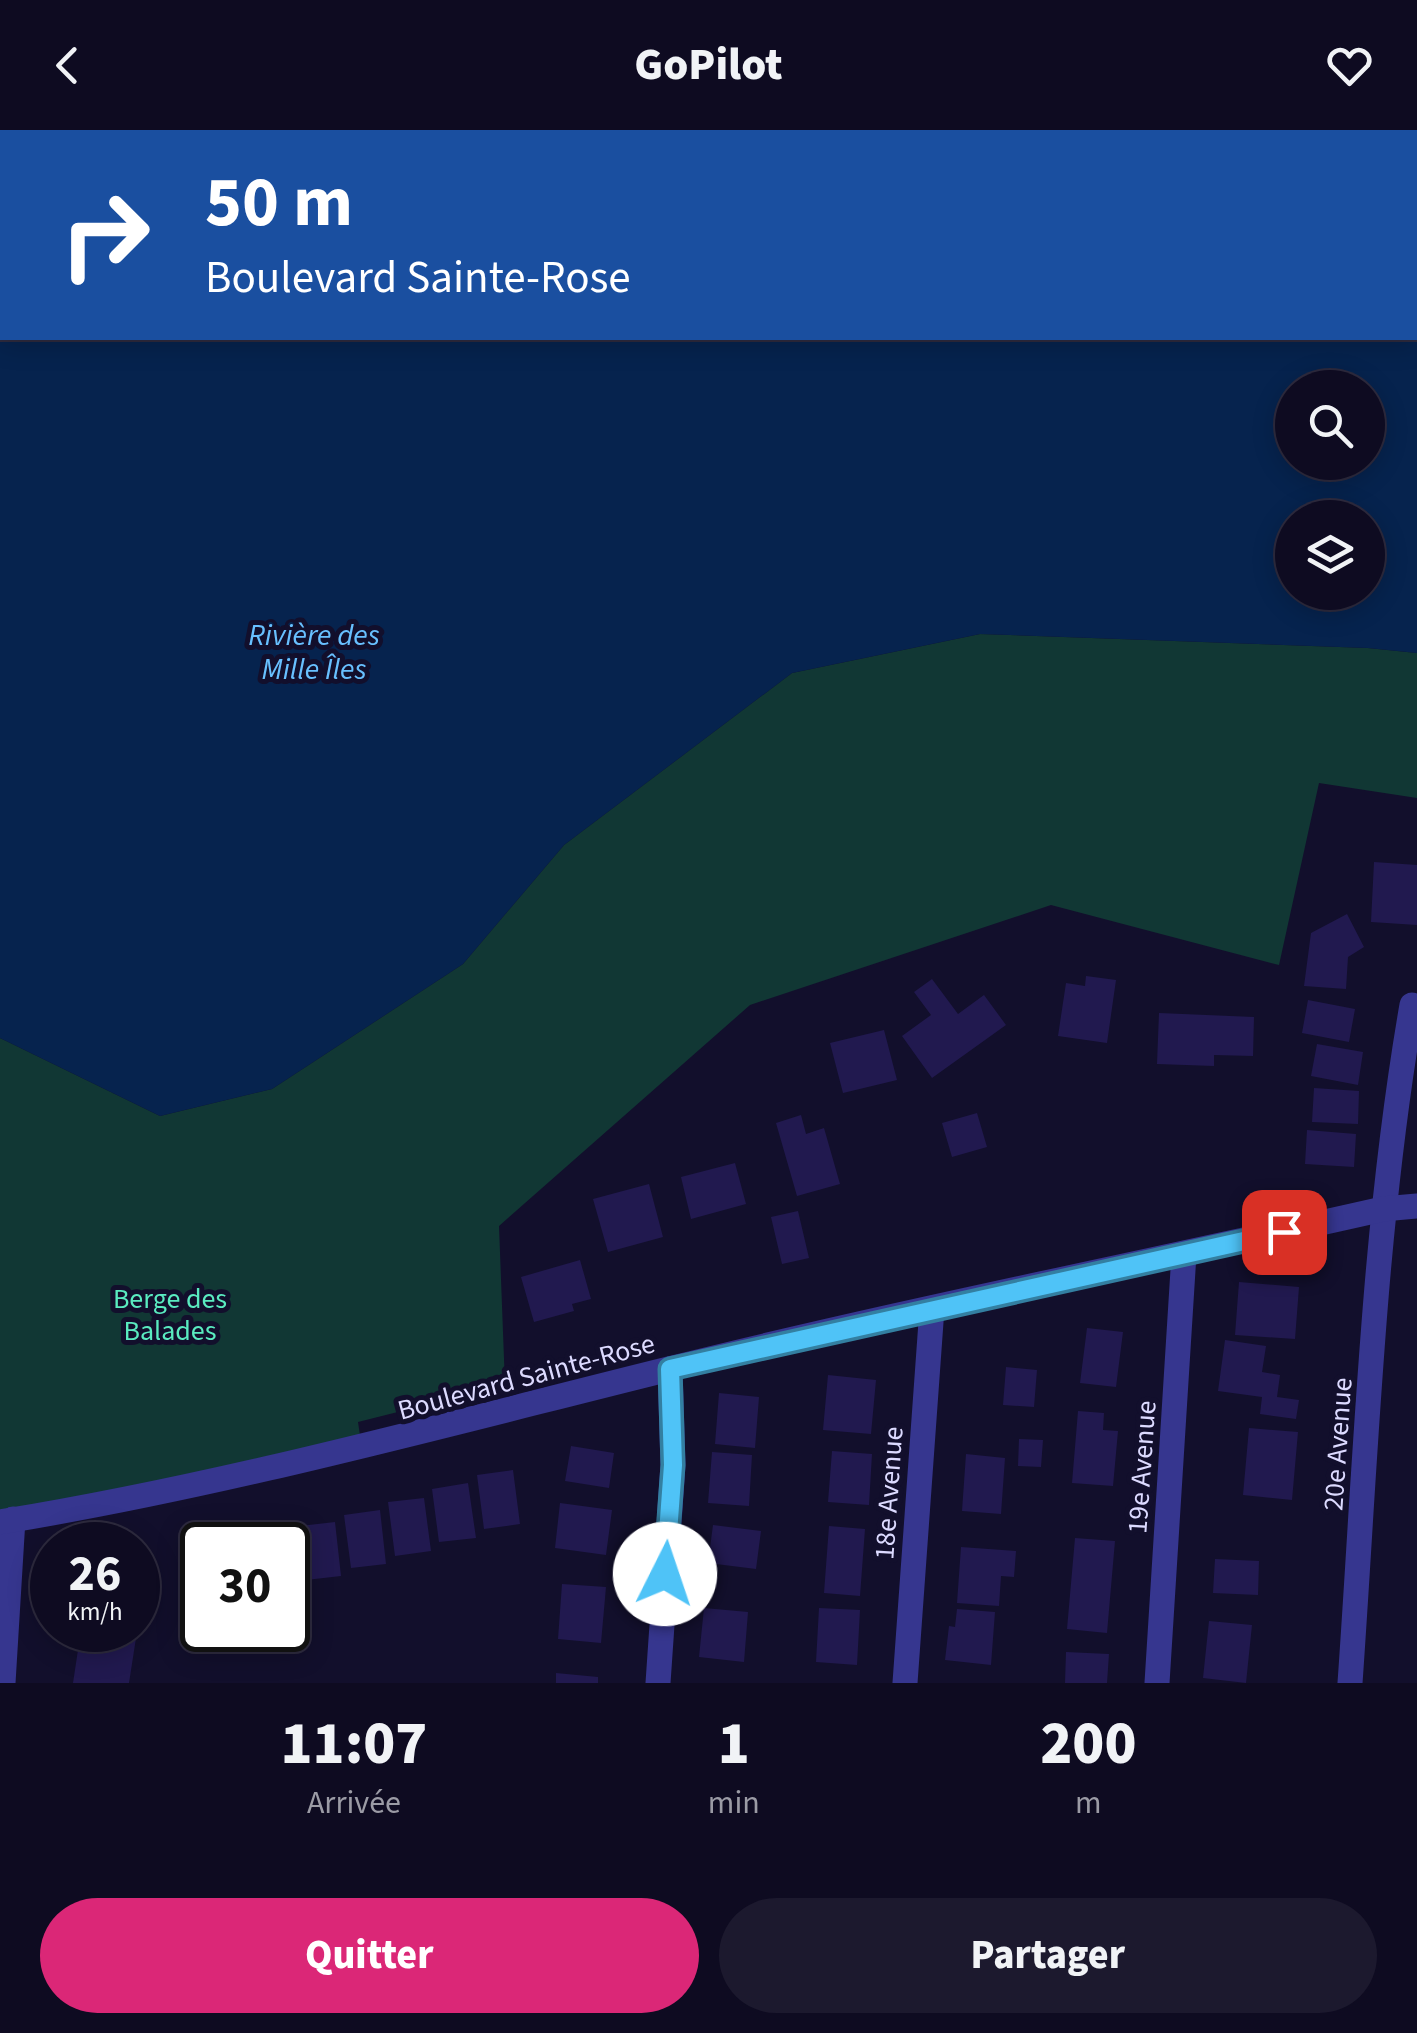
<!DOCTYPE html>
<html lang="fr">
<meta charset="utf-8">
<style>
body{margin:0;font-family:"Source Sans 3",sans-serif;background:#1c192e;color:#f1f3f6;height:100vh;display:flex;flex-direction:column;font-size:38px;white-space:nowrap}
*{box-sizing:border-box;margin:0}
p{font-size:32px;color:#9b9ba5}
.icon{flex:none;width:55px;height:55px;fill:none;stroke:currentColor;stroke-width:2;stroke-linecap:round;stroke-linejoin:round}
.map{position:relative;height:1553px;overflow:hidden}
.panel{display:flex;flex-direction:column;background:#0e0b21;flex:1}
.panel>*{flex:none}
.top-card{position:absolute;left:0px;top:0px;width:1418px;height:210px;box-shadow:0 5px 25px #0003,0 0 0 2px #2e2b3f;background:#1a4fa0;color:#fff;overflow:hidden}
.tools{position:absolute;left:1275px;top:240px;display:grid;gap:20px}
.tools a{display:grid;place-items:center;width:110px;height:110px;border-radius:50%;background:#0e0b21;box-shadow:0 5px 25px #0003,0 0 0 2px #2e2b3f;font-size:50px}
.speed{position:absolute;left:30px;top:1392px;display:flex;gap:20px;font-size:50px;font-weight:700;text-align:center}
.speed>*{display:grid;place-content:center;width:130px;height:130px;border-radius:50%;background:#0e0b21;box-shadow:0 5px 25px #0003,0 0 0 2px #2e2b3f;line-height:1}
.speed small{font-size:25px;font-weight:400}
.speed .limit{border:5px solid #111;border-radius:15px;background:#fff;color:#111}
.pin{position:absolute;display:grid;place-items:center;width:85px;height:85px;color:#fff;margin:-42px;border-radius:20px;box-shadow:0 5px 15px #0006}
.me{position:absolute;width:110px;margin:-55px;rotate:4deg;stroke-linejoin:round;filter:drop-shadow(0 0 8px #0008)}
.turn{display:flex;align-items:center;gap:35px;height:210px;padding:0 40px;font-size:45px}
.turn .icon{width:130px;height:130px;stroke-width:2.5}
.turn b{display:block;font-size:70px;line-height:85px}
.eta{display:flex;justify-content:space-evenly;align-items:center;height:170px;text-align:center}
.eta b{font-size:60px;font-weight:800;line-height:70px}
.action{display:flex;gap:20px;margin-top:auto;padding:20px 40px}
.action a{flex:1;height:115px;border-radius:60px;background:#db2777;color:#fff;font-size:40px;font-weight:800;line-height:115px;text-align:center}
.action a+a{background:#1c192e;color:#f1f3f6}
header{display:flex;justify-content:space-between;align-items:center;height:130px;padding:0 40px;background:#0e0b21;font-size:45px;font-weight:800}
.map>svg:first-child{display:block}
.green{fill:#113734}
.water{fill:#06234e;fill-rule:evenodd}
.building{fill:#21194f}
.lines{fill:none;stroke-linecap:round;stroke-linejoin:round}
.minor{stroke:#36368f;stroke-width:25}
.tertiary{stroke:#36368f;stroke-width:25}
.route-casing{stroke:#337fa1;stroke-width:25}
.route{stroke:#4fc3f7;stroke-width:18}
.labels{text-anchor:middle;stroke-width:10;stroke-linejoin:round;paint-order:stroke}
.park-label{font-size:28px;fill:#5aebc0;stroke:#120f2c}
.street-label{font-size:28px;fill:#dcdaff;stroke:#120f2c}
.water-label{font-size:30px;font-style:italic;fill:#68c0ff;stroke:#120f2c}
</style>
<header><svg class="icon" aria-label="back" viewBox="0 0 24 24"><path d="M15 5l-7 7 7 7"/></svg>GoPilot<svg class="icon" aria-label="heart" viewBox="0 0 24 24"><path d="M12 20l-8-8c-3-5 5-10 8-4 3-6 11-1 8 4z"/></svg></header>
<div class="map">
<svg width="1417" height="1553" viewBox="0 0 1417 1553">
<rect width="100%" height="100%" fill="#120f2c"/>
<path class="green" d="M 980,504 L 1368,518 L 1417,523 L 1417,668 L 1319,653 L 1279,835 L 1051,775 L 750,875 L 499,1096 L 505,1255 L 358,1292 L 362,1319 L 0,1392 L 0,908 L 160,986 L 272,959 L 463,834 L 564,715 L 792,543 Z"/>
<path class="water" d="M 0,0 L 1417,0 L 1417,523 L 1368,518 L 980,504 L 792,543 L 564,715 L 463,834 L 272,959 L 160,986 L 0,908 ZM 2,2 L 1415,2 L 1415,208 L 2,208 ZM 1292,258 L 1368,258 L 1368,332 L 1292,332 ZM 1292,388 L 1368,388 L 1368,462 L 1292,462 Z"/>
<path class="building" d="M 1374,732 L 1417,735 L 1417,795 L 1371,792 Z
M 1347,784 L 1364,817 L 1348,827 L 1346,859 L 1304,856 L 1311,803 Z
M 1086,846 L 1116,850 L 1107,913 L 1058,906 L 1066,853 L 1085,856 Z
M 932,849 L 958,884 L 984,865 L 1006,895 L 932,948 L 902,906 L 931,885 L 914,862 Z
M 1308,870 L 1355,879 L 1349,912 L 1302,903 Z
M 1159,883 L 1254,887 L 1253,926 L 1214,925 L 1214,936 L 1157,934 Z
M 884,900 L 897,950 L 843,963 L 830,913 Z
M 1317,914 L 1363,922 L 1358,955 L 1311,946 Z
M 1314,958 L 1359,961 L 1358,994 L 1312,992 Z
M 977,983 L 987,1017 L 952,1027 L 942,993 Z
M 801,985 L 806,1004 L 824,998 L 840,1054 L 797,1066 L 776,993 Z
M 1307,1000 L 1356,1004 L 1354,1037 L 1305,1034 Z
M 735,1033 L 746,1074 L 691,1089 L 681,1047 Z
M 649,1054 L 663,1107 L 608,1122 L 593,1069 Z
M 798,1081 L 809,1128 L 782,1134 L 771,1087 Z
M 580,1130 L 591,1169 L 572,1174 L 574,1181 L 534,1192 L 521,1147 Z
M 1239,1152 L 1299,1157 L 1295,1209 L 1235,1205 Z
M 1087,1198 L 1123,1202 L 1116,1257 L 1080,1253 Z
M 1225,1210 L 1266,1216 L 1262,1242 L 1280,1245 L 1277,1267 L 1299,1270 L 1296,1289 L 1260,1284 L 1262,1267 L 1218,1261 Z
M 1006,1237 L 1037,1240 L 1034,1277 L 1003,1275 Z
M 828,1245 L 876,1250 L 871,1304 L 823,1300 Z
M 719,1263 L 759,1267 L 755,1318 L 715,1314 Z
M 1078,1281 L 1104,1283 L 1103,1300 L 1118,1301 L 1113,1356 L 1072,1353 Z
M 1249,1298 L 1298,1302 L 1292,1370 L 1243,1365 Z
M 1019,1309 L 1043,1310 L 1041,1337 L 1018,1336 Z
M 571,1316 L 614,1323 L 609,1358 L 565,1351 Z
M 832,1321 L 872,1324 L 869,1375 L 828,1372 Z
M 712,1322 L 752,1325 L 749,1376 L 708,1373 Z
M 966,1324 L 1005,1328 L 1001,1384 L 962,1381 Z
M 513,1340 L 520,1394 L 484,1399 L 477,1345 Z
M 468,1353 L 476,1408 L 439,1412 L 432,1359 Z
M 424,1368 L 431,1421 L 395,1426 L 388,1372 Z
M 560,1373 L 612,1380 L 606,1425 L 555,1418 Z
M 380,1380 L 386,1434 L 351,1438 L 344,1385 Z
M 248,1390 L 251,1415 L 207,1415 L 204,1396 Z
M 335,1392 L 341,1446 L 306,1450 L 300,1396 Z
M 713,1395 L 761,1401 L 756,1439 L 708,1433 Z
M 829,1396 L 865,1399 L 860,1466 L 824,1463 Z
M 1075,1408 L 1115,1411 L 1107,1503 L 1067,1499 Z
M 961,1417 L 1016,1421 L 1014,1447 L 1001,1446 L 999,1476 L 957,1473 Z
M 1215,1429 L 1259,1431 L 1258,1465 L 1213,1463 Z
M 562,1454 L 606,1457 L 601,1513 L 558,1509 Z
M 704,1478 L 748,1482 L 744,1532 L 699,1527 Z
M 819,1478 L 860,1480 L 857,1535 L 816,1532 Z
M 957,1479 L 995,1482 L 991,1535 L 945,1530 L 949,1496 L 955,1497 Z
M 1209,1491 L 1252,1495 L 1246,1553 L 1203,1548 Z
M 81,1500 L 136,1508 L 129,1553 L 73,1553 Z
M 1066,1522 L 1109,1524 L 1107,1553 L 1065,1553 Z
M 556,1543 L 598,1547 L 598,1553 L 556,1553 Z"/>
<g class="lines">
<path class="minor" d="M 3,1553 L 13,1389
M 658,1553 L 673,1335 L 670,1239
M 905,1553 L 932,1178
M 1157,1553 L 1184,1124
M 1350,1553 C 1366,1327 1373,1099 1412,875"/>
<path class="tertiary" d="M 0,1392 C 226,1355 447,1294 669,1239 C 906,1180 1145,1133 1383,1079 L 1417,1076"/>
</g>
<g class="lines">
<defs>
<path id="route" d="M 665,1444 L 673,1335 L 670,1239 L 1284,1102"/>
</defs>
<use href="#route" class="route-casing"/>
<use href="#route" class="route"/>
</g>
<g class="labels">
<g class="park-label">
<text x="170" y="1178">Berge des<tspan x="170" dy="32">Balades</tspan></text>
</g>
<g class="street-label">
<text transform="translate(526 1246) rotate(-15)" y="10">Boulevard Sainte-Rose</text>
<text transform="translate(1337 1314) rotate(-86)" y="10">20e Avenue</text>
<text transform="translate(1141 1337) rotate(-86)" y="10">19e Avenue</text>
<text transform="translate(888 1363) rotate(-86)" y="10">18e Avenue</text>
</g>
<g class="water-label">
<text x="314" y="515">Rivière des<tspan x="314" dy="34">Mille Îles</tspan></text>
</g>
</g>
</svg>
<div class="tools">
<a><svg class="icon" aria-label="search" viewBox="0 0 24 24"><circle cx="10" cy="10" r="6"/><path d="M15 15l6 6"/></svg></a>
<a><svg class="icon" aria-label="layers" viewBox="0 0 24 24"><path d="M12 4l9 5-9 5-9-5zM3 14l9 5 9-5"/></svg></a>
</div>
<div class="speed"><div>26<small>km/h</small></div><div class="limit">30</div></div>
<div class="pin" style="left:1284px;top:1102px;background:#d93025"><svg class="icon" aria-label="arrive" viewBox="0 0 24 24"><path d="M6 21V4h12l-3 4 3 4H6"/></svg></div>
<svg class="me" style="left:665px;top:1444px" viewBox="-20 -20 40 40"><circle r="19" fill="#fff"/><path d="M0-13L10 11 0 6-10 11z" fill="#4fc3f7"/></svg>
<div class="top-card">
<div class="turn"><svg class="icon" aria-label="right" viewBox="0 0 24 24"><path d="M7 20v-9h11M14 6l5 5-5 5"/></svg><div><b>50 m</b>Boulevard Sainte-Rose</div></div>
</div>
</div>
<section class="panel">
<div class="eta">
<div><b>11:07</b><p>Arrivée</p></div>
<div><b>1</b><p>min</p></div>
<div><b>200</b><p>m</p></div>
</div>
<div class="action"><a>Quitter</a><a>Partager</a></div>
</section>
